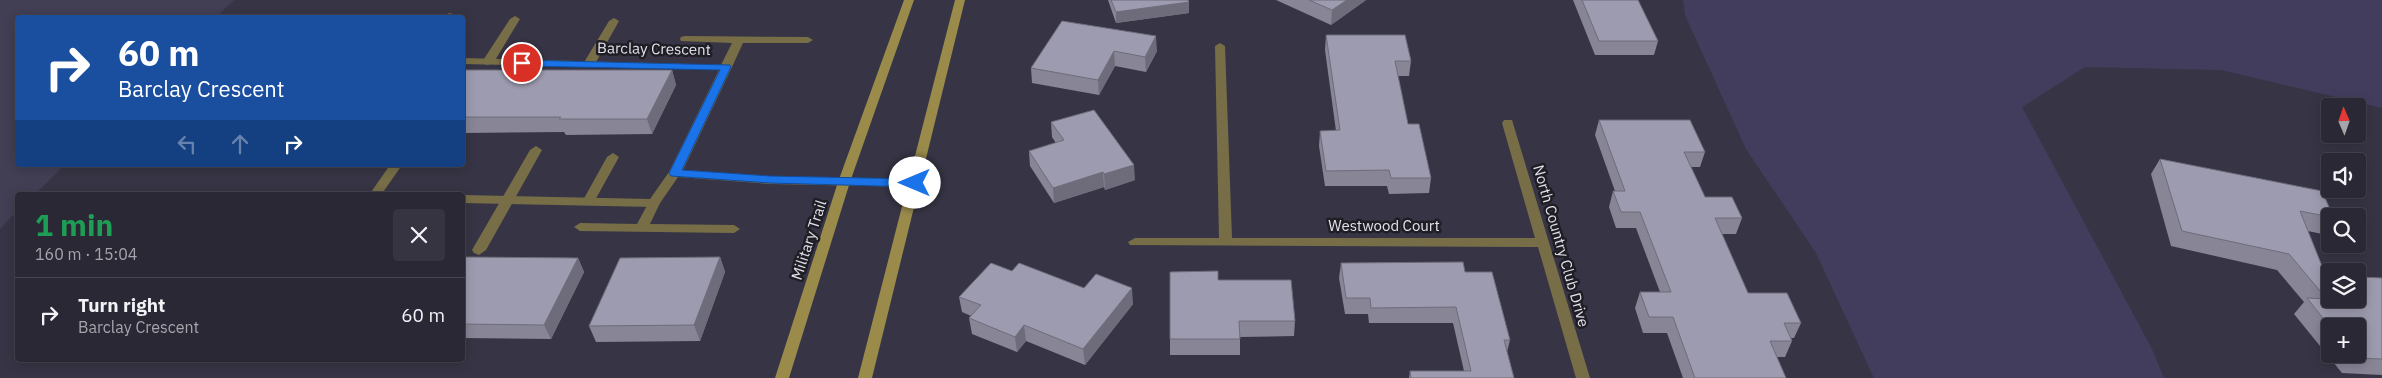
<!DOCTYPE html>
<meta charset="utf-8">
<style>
body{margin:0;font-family:"IBM Plex Sans",sans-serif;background:#353440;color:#f1f3f6;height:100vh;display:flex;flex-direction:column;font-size:19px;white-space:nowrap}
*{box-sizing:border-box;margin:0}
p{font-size:16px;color:#a5a6ac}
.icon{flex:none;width:28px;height:28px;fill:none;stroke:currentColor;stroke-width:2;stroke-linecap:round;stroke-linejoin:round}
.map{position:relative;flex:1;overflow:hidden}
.panel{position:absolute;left:15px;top:192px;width:450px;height:170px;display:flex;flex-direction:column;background:#292834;border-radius:5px;box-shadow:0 2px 12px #0003,0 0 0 1px #45444f}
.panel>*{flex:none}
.top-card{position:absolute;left:15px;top:15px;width:450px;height:152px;border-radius:5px;box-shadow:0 2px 12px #0003,0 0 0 1px #45444f;background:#1a4fa0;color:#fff;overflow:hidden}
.needle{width:32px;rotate:358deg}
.controls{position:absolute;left:2321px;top:98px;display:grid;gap:10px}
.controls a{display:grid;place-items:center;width:45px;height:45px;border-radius:5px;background:#292834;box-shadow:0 2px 12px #0003,0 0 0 1px #45444f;font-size:25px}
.pin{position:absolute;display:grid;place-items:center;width:42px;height:42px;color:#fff;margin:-21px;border:2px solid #fff;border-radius:50%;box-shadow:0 1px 5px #0007}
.me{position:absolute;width:55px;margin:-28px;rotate:270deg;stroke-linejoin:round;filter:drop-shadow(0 0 4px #0008)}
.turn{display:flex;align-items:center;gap:18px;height:105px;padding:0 20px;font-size:22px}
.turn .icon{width:65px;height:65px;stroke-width:2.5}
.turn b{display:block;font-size:35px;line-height:42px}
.lanes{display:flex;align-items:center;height:48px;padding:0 20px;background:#0003;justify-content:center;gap:25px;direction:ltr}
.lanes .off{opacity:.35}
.round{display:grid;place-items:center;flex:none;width:52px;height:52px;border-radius:5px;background:#353440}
.headline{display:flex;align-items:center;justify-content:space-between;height:85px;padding:0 20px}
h1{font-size:30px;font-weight:700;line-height:38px;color:#1e9e55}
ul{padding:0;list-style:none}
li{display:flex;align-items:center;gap:15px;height:75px;padding:0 20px;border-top:1px solid #45444f}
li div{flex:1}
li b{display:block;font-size:19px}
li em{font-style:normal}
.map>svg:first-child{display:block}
.built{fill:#423f55}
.green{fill:#423d5d}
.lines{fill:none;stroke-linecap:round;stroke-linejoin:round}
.service{fill:#776e47;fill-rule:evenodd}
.minor{fill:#776e47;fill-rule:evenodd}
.secondary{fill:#9a8b4b;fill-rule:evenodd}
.wall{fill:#878596;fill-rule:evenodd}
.shaded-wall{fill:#6e6c7a}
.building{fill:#9d9baf;stroke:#6e6c7a}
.route{fill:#1a73e8;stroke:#114b97}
.labels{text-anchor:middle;stroke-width:5;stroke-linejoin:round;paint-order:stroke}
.street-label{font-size:15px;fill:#e3e2ec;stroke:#1f1e25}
</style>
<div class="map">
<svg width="2382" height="378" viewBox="0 0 2382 378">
<rect width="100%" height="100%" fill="#373545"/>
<path class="built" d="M 0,0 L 234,0 L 216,17 L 18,18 L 18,165 L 65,165 L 34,195 L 18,195 L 17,211 L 0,229 Z"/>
<path class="green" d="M 1683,0 L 2382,0 L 2382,108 L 2221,70 L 2085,67 L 2022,107 L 2152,349 L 2164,378 L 1874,378 L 1816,253 L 1746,149 L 1685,15 Z"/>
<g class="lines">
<path class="service" d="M 449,13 L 453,14 L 454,18 L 443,18 Z
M 515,16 L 520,19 L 494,62 L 488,65 L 484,64 L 482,62 L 510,19 Z
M 614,18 L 619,21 L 595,64 L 593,66 L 585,66 L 583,64 L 609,21 Z
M 685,36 L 808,37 L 813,40 L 808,43 L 743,43 L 732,67 L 726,70 L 720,67 L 732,43 L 681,41 L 680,39 L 681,37 Z
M 536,146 L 542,150 L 486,250 L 479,255 L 474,253 L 472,250 L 530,150 Z
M 613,153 L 619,157 L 594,202 L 592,205 L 584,205 L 582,202 L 607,157 Z
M 390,165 L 402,165 L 381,195 L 369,195 Z
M 654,199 L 660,203 L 650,224 L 734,225 L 740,229 L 734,233 L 580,231 L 574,227 L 580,223 L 637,224 L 650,200 Z"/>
<path class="minor" d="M 1220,43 L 1225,46 L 1232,238 L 1535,238 L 1502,123 L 1504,120 L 1512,120 L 1590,378 L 1576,378 L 1538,247 L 1130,245 L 1128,242 L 1135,238 L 1219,238 L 1215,46 Z
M 462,58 L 730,65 L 732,67 L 683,170 L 770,176 L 915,179 L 921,183 L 915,187 L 770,184 L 678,177 L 658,206 L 654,207 L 462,203 L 462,195 L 650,199 L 669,172 L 719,70 L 462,64 Z"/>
<path class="secondary" d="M 904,0 L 914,0 L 850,182 L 789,378 L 775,378 L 838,182 Z
M 955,0 L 965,0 L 872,378 L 858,378 Z"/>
</g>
<path class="wall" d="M 1108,0 L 1188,0 L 1189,13 L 1116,23 Z
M 1276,0 L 1366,0 L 1331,25 Z
M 1573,0 L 1638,0 L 1658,41 L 1654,55 L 1595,55 Z
M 1062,21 L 1157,51 L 1146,72 L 1115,66 L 1099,95 L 1032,83 L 1031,68 Z
M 1326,35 L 1411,61 L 1409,76 L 1398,76 L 1408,124 L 1431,178 L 1429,193 L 1389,194 L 1387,186 L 1325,186 L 1319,146 L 1320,131 L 1336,131 L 1325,50 Z
M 462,70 L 672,70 L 676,85 L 652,134 L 566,135 L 564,132 L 462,133 Z
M 1599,120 L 1705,152 L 1700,167 L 1691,167 L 1705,197 L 1742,218 L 1736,234 L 1722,234 L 1748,293 L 1801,323 L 1794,338 L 1791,338 L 1792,341 L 1785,357 L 1777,357 L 1786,378 L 1683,378 L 1667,333 L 1643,333 L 1635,308 L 1640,292 L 1660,292 L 1636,228 L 1616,228 L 1609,207 L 1613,191 L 1615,191 L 1595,135 Z
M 1051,122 L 1135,180 L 1105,190 L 1104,187 L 1054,203 L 1030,166 L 1029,151 L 1056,143 L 1052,137 Z
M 2160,159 L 2330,216 L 2330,223 L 2322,234 L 2308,231 L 2326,276 L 2382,278 L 2382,375 L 2342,373 L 2294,314 L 2304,302 L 2277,270 L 2171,246 L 2151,174 ZM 2330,326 L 2358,354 L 2330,354 Z
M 462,257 L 578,258 L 584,272 L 551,339 L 462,338 Z
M 720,257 L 725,272 L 700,341 L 596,342 L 589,326 Z
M 1341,263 L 1465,272 L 1510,340 L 1507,352 L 1514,378 L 1409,378 L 1410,371 L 1464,371 L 1453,323 L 1369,323 L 1368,314 L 1345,314 L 1339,278 Z
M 1012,271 L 1084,288 L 1133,304 L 1085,365 L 1026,341 L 1017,352 L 972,334 L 969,318 L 971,316 L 962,312 L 959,297 Z
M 1170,272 L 1218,280 L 1295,321 L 1294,336 L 1240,337 L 1240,355 L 1170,355 Z"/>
<path class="shaded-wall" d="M 1347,0 L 1366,0 L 1331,25 L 1332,10 Z
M 1189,2 L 1189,13 L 1116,23 L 1116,12 Z
M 1156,36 L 1157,51 L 1146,72 L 1145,57 Z
M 1114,51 L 1115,66 L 1099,95 L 1098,80 Z
M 672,70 L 676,85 L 652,134 L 647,119 Z
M 1134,165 L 1135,180 L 1105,190 L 1104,174 Z
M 1103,172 L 1104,187 L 1054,203 L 1053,188 Z
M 720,257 L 725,272 L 700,341 L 694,325 Z
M 578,258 L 584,272 L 551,339 L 544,325 Z
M 1132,288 L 1133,304 L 1085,365 L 1083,349 Z
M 1024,325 L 1026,341 L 1017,352 L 1015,337 Z"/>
<path class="building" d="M 1111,0 L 1188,0 L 1189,2 L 1116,12 Z
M 1309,0 L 1347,0 L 1332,10 Z
M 1582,0 L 1638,0 L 1658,41 L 1599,41 Z
M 1062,21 L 1156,36 L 1145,57 L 1114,51 L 1098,80 L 1031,68 Z
M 1326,35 L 1405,35 L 1411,61 L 1395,61 L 1408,124 L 1419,124 L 1431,178 L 1391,178 L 1389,170 L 1326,171 L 1320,131 L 1340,130 Z
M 462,70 L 672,70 L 647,119 L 559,119 L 561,117 L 462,117 Z
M 1094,110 L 1134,165 L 1104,174 L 1103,172 L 1053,188 L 1029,151 L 1064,140 L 1051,122 Z
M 1599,120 L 1690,120 L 1705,152 L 1684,152 L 1705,197 L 1732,197 L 1742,218 L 1715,218 L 1748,293 L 1787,293 L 1801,323 L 1784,323 L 1792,341 L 1770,341 L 1786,378 L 1695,378 L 1673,317 L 1649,317 L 1640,292 L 1671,292 L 1640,212 L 1621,212 L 1613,191 L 1625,191 Z
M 2160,159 L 2322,191 L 2333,216 L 2330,216 L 2330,217 L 2300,211 L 2326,276 L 2330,276 L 2330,299 L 2358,299 L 2358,277 L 2382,278 L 2382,359 L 2355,358 L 2352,354 L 2358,354 L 2358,326 L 2330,327 L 2307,298 L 2327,299 L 2289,254 L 2182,231 Z
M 462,257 L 578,258 L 544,325 L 462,324 Z
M 720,257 L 694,325 L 589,326 L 620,258 Z
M 1463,262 L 1465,272 L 1492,272 L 1510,340 L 1504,340 L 1514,378 L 1411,378 L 1410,371 L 1471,371 L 1456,307 L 1371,308 L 1370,298 L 1346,298 L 1341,263 Z
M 991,263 L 1012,271 L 1019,263 L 1084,288 L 1096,274 L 1132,288 L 1083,349 L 1024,325 L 1015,337 L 969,318 L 981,305 L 959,297 Z
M 1218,271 L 1218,280 L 1291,280 L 1295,321 L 1239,321 L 1240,339 L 1170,339 L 1170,272 Z"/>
<path class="route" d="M 518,60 L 730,65 L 731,67 L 682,170 L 770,176 L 915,179 L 921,183 L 915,187 L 770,183 L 671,176 L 669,173 L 720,70 L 522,66 L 517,63 Z"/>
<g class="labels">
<g class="street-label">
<text transform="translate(654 49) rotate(1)" y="5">Barclay Crescent</text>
<text x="1384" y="231">Westwood Court</text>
<text transform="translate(809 240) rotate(-72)" y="5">Military Trail</text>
<text transform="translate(1561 246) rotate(74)" y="5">North Country Club Drive</text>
</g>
</g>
</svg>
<div class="controls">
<a><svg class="needle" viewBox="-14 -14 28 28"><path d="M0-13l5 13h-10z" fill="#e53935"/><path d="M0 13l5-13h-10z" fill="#a5a6ac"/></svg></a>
<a><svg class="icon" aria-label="sound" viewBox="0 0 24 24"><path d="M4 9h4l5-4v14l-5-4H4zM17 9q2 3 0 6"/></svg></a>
<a><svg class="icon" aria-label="search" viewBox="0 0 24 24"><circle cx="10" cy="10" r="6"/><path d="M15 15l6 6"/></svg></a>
<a><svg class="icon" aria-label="layers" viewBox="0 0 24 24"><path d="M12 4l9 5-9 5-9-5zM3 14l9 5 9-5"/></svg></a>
<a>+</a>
</div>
<div class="pin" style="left:522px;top:63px;background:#d93025"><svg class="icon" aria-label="arrive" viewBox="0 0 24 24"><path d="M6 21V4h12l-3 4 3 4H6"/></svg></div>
<svg class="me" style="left:915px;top:183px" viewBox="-20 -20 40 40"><circle r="19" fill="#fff"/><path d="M0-13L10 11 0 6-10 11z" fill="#1a73e8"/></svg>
<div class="top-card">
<div class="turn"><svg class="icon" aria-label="right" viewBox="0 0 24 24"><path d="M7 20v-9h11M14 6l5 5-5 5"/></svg><div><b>60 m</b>Barclay Crescent</div></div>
<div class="lanes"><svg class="icon off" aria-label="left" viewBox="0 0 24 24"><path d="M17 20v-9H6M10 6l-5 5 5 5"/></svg><svg class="icon off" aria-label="ahead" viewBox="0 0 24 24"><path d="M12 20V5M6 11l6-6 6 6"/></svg><svg class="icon" aria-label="right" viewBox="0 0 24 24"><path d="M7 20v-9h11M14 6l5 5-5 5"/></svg></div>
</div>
<section class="panel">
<div class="headline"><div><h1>1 min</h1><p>160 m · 15:04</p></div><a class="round"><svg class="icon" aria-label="close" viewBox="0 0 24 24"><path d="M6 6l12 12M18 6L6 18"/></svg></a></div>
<ul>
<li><svg class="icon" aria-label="right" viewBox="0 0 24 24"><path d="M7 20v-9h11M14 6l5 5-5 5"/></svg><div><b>Turn right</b><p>Barclay Crescent</p></div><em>60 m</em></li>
</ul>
</section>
</div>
